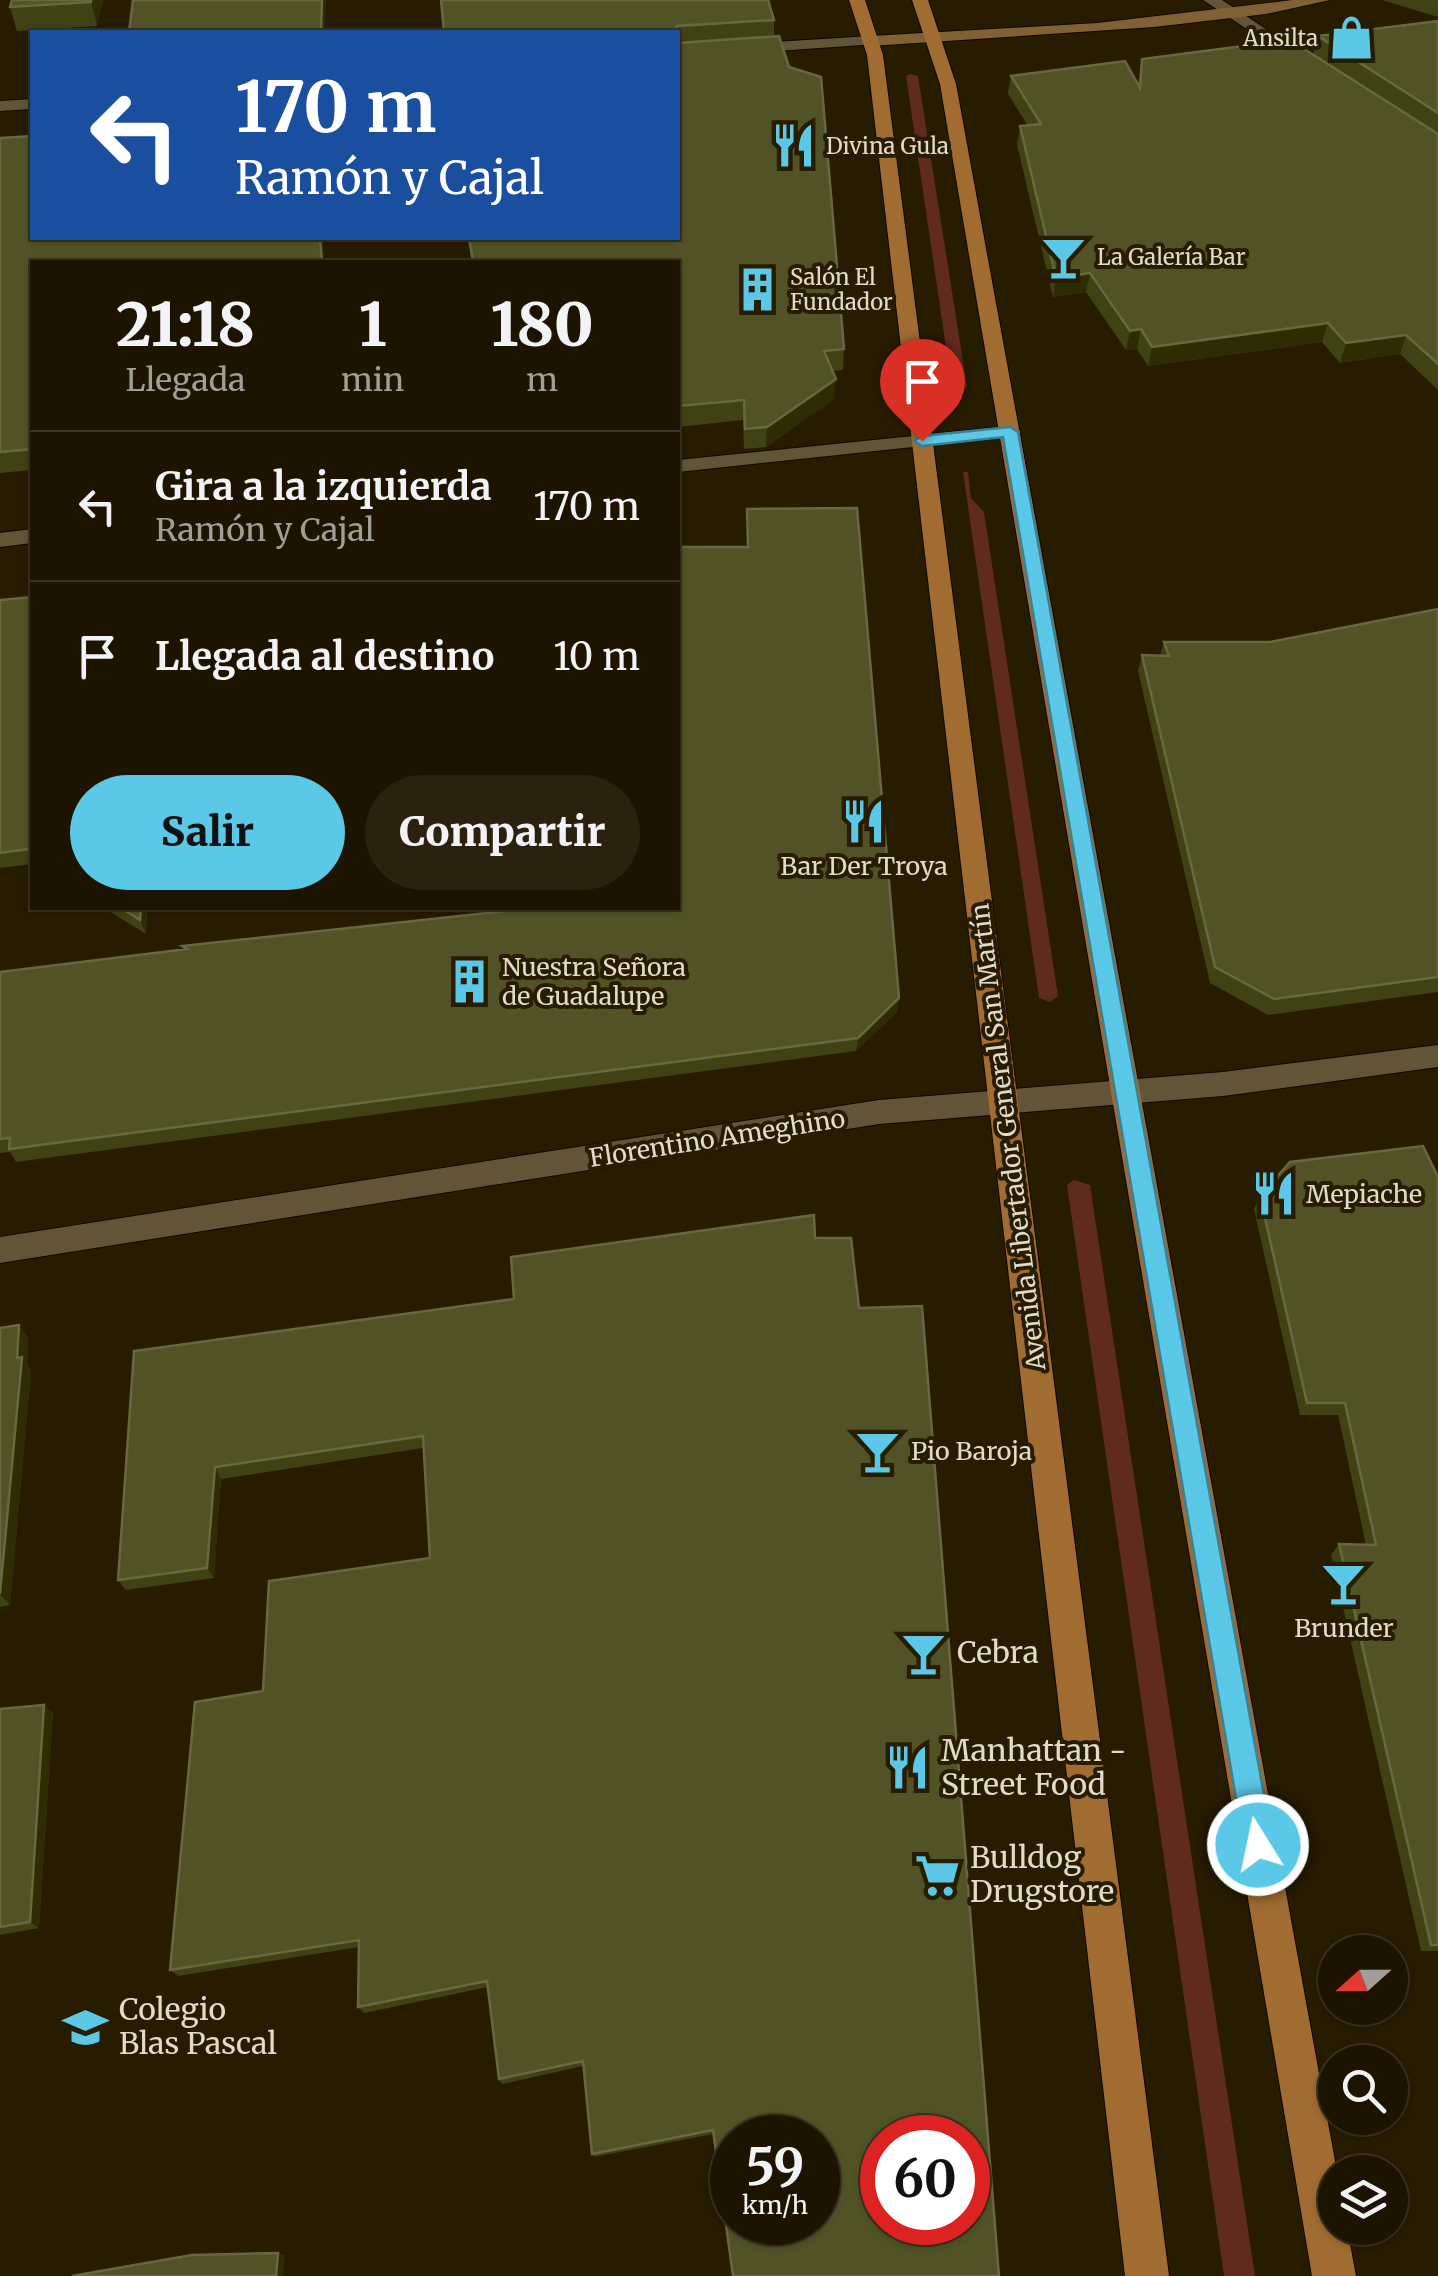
<!DOCTYPE html>
<html lang="es">
<meta charset="utf-8">
<style>
body{margin:0;font-family:Merriweather,serif;background:#2a210f;color:#f1f3f6;height:100vh;display:flex;flex-direction:column;font-size:38px;white-space:nowrap}
*{box-sizing:border-box;margin:0}
p{font-size:32px;color:#a09e99}
.icon{flex:none;width:55px;height:55px;fill:none;stroke:currentColor;stroke-width:2;stroke-linecap:round;stroke-linejoin:round}
.map{position:relative;flex:1;overflow:hidden}
.panel{position:absolute;left:30px;top:260px;width:650px;height:650px;display:flex;flex-direction:column;background:#1d1400;border-radius:0px;box-shadow:0 2px 8px #0004,0 0 0 2px #3b3322}
.panel>*{flex:none}
.hud{position:absolute;left:30px;top:30px;width:650px;height:210px;border-radius:0px;box-shadow:0 2px 8px #0004,0 0 0 2px #3b3322;background:#1a4fa0;color:#fff;overflow:hidden}
.needle{width:65px;rotate:249deg}
.buttons{position:absolute;left:1318px;top:1935px;display:grid;gap:20px}
.buttons a{display:grid;place-items:center;width:90px;height:90px;border-radius:50%;background:#1d1400;box-shadow:0 2px 8px #0004,0 0 0 2px #3b3322;font-size:50px}
.speed{position:absolute;left:710px;top:2115px;display:flex;gap:20px;font-size:50px;font-weight:700;text-align:center}
.speed>*{display:grid;place-content:center;width:130px;height:130px;border-radius:50%;background:#1d1400;box-shadow:0 2px 8px #0004,0 0 0 2px #3b3322;line-height:1}
.speed small{font-size:25px;font-weight:400}
.speed .limit{border:15px solid #d22;background:#fff;color:#111}
.pin{position:absolute;display:grid;place-items:center;width:85px;height:85px;color:#fff;margin:-102px -42px;border-radius:50% 50% 50% 0;rotate:-45deg;box-shadow:0 0 10px #0007}
.pin .icon{rotate:45deg}
.me{position:absolute;width:110px;margin:-55px;rotate:350deg;stroke-linejoin:round;filter:drop-shadow(0 0 8px #0008)}
.turn{display:flex;align-items:center;gap:35px;height:210px;padding:0 40px;font-size:45px}
.turn .icon{width:130px;height:130px;stroke-width:2.5}
.turn b{display:block;font-size:70px;line-height:85px}
.eta{display:flex;justify-content:space-evenly;align-items:center;height:170px;text-align:center}
.eta b{font-size:60px;font-weight:800;line-height:70px}
.button{display:flex;gap:20px;margin-top:auto;padding:20px 40px}
.button a{flex:1;height:115px;border-radius:60px;background:#5bc8e7;color:#111;font-size:40px;font-weight:800;line-height:115px;text-align:center}
.button a+a{background:#2a210f;color:#f1f3f6}
ul{padding:0;list-style:none}
li{display:flex;align-items:center;gap:30px;height:150px;padding:0 40px;border-top:2px solid #3b3322}
li div{flex:1}
li b{display:block;font-size:38px}
li em{font-style:normal}
.map>svg:first-child{display:block}
.green{fill:#612a1e}
.lines{fill:none;stroke-linecap:round;stroke-linejoin:round}
.street-casing{stroke:#0f0600;stroke-width:2}
.secondary-casing{stroke:#0f0600;stroke-width:2}
.primary-casing{stroke:#0f0600;stroke-width:2}
.street{fill:#625537;fill-rule:evenodd}
.secondary{fill:#816034;fill-rule:evenodd}
.primary{fill:#a06c31;fill-rule:evenodd}
.wall{fill:#3f4213}
.shaded-wall{fill:#2e2c03}
.building{fill:#515326;stroke:#686840;stroke-width:2.5;fill-rule:evenodd}
.route{fill:#5bc8e7;stroke:#3b8296;stroke-width:2.5}
.labels{text-anchor:middle;stroke-width:8;stroke-linejoin:round;paint-order:stroke}
.far-poi-label{font-size:22px;fill:#e2dbca;stroke:#271b00;text-anchor:start}
.poi-label{font-size:25px;fill:#e2dbca;stroke:#271b00;text-anchor:start}
.street-label{font-size:25px;fill:#e2dbca;stroke:#271b00}
.near-poi-label{font-size:30px;fill:#e2dbca;stroke:#271b00;text-anchor:start}
</style>
<div class="map">
<svg width="1438" height="2276" viewBox="0 0 1438 2276">
<rect width="100%" height="100%" fill="#271b00"/>
<path class="green" d="M 910,74 L 918,76 L 967,387 L 960,390 L 952,388 L 906,76 Z
M 963,472 L 968,472 L 971,498 L 984,512 L 1058,996 L 1050,1002 L 1039,998 Z
M 1074,1180 L 1090,1185 L 1255,2276 L 1224,2276 L 1067,1185 Z"/>
<g class="lines">
<defs>
<path id="street" d="M 1203,0 L 1222,0 L 1318,64 L 1304,67 Z
M 871,36 L 879,41 L 877,44 L 678,58 L 678,48 Z
M 32,99 L 32,109 L 0,111 L 0,101 Z
M 1010,426 L 1017,428 L 1021,432 L 1017,436 L 678,472 L 678,460 Z
M 32,529 L 32,543 L 0,547 L 0,533 Z
M 1438,1045 L 1438,1067 L 1223,1096 L 879,1124 L 0,1263 L 0,1237 L 879,1100 L 1223,1072 Z"/>
<path id="secondary" d="M 1293,0 L 1330,0 L 1266,14 L 1154,27 L 871,46 L 863,41 L 871,36 L 1097,23 Z"/>
<path id="primary" d="M 849,0 L 865,0 L 883,55 L 1169,2276 L 1125,2276 L 867,55 Z
M 912,0 L 928,0 L 956,84 L 1337,2172 L 1335,2228 L 1347,2228 L 1356,2276 L 1312,2276 L 940,84 Z"/>
</defs>
<use href="#street" class="street-casing"/>
<use href="#secondary" class="secondary-casing"/>
<use href="#primary" class="primary-casing"/>
<use href="#street" class="street"/>
<use href="#secondary" class="secondary"/>
<use href="#primary" class="primary"/>
</g>
<path class="wall" d="M 103,0 L 97,26 L 17,31 L 10,7 Z
M 1382,0 L 1438,0 L 1438,17 Z
M 774,20 L 774,36 L 844,349 L 843,370 L 832,371 L 834,399 L 766,447 L 744,449 L 743,420 L 678,427 L 678,262 L 472,262 L 468,238 L 678,238 L 444,32 Z
M 1438,21 L 1438,390 L 1400,354 L 1340,363 L 1322,342 L 1148,366 L 1137,349 L 1126,350 L 1086,292 L 1053,297 L 1017,145 L 1020,126 L 1028,126 L 1008,94 L 1011,76 L 1138,85 L 1142,59 L 1313,54 L 1318,36 Z
M 0,138 L 32,262 L 32,470 L 0,473 Z
M 32,597 L 32,864 L 0,868 L 0,600 Z
M 1438,609 L 1438,992 L 1268,1015 L 1210,983 L 1138,671 L 1142,655 L 1160,656 L 1164,642 L 1270,642 Z
M 104,908 L 147,908 L 146,934 Z
M 182,946 L 897,1012 L 856,1051 L 16,1162 L 10,1152 L 0,1153 L 0,972 L 183,950 Z
M 1438,1177 L 1438,1951 L 1421,1951 L 1331,1555 L 1339,1544 L 1366,1545 L 1338,1415 L 1300,1415 L 1254,1209 L 1260,1196 Z
M 511,1257 L 713,2134 L 594,2157 L 592,2154 L 583,2066 L 502,2084 L 499,2079 L 488,1987 L 364,2013 L 358,2007 L 359,1947 L 178,1976 L 170,1970 L 263,1691 L 430,1558 L 423,1448 L 221,1479 L 214,1578 L 126,1590 L 118,1580 L 134,1351 L 514,1299 Z
M 19,1325 L 28,1339 L 27,1364 L 31,1371 L 10,1605 L 0,1607 L 0,1328 Z
M 44,1705 L 53,1713 L 39,1928 L 0,1935 L 0,1709 Z"/>
<path class="shaded-wall" d="M 91,0 L 103,0 L 97,26 L 91,2 Z
M 322,0 L 326,0 L 325,32 L 321,32 Z
M 320,238 L 323,238 L 324,262 L 322,262 Z
M 1090,273 L 1086,292 L 1053,297 L 1056,278 Z
M 1328,323 L 1322,342 L 1148,366 L 1152,347 Z
M 1141,329 L 1137,349 L 1126,350 L 1130,331 Z
M 1406,335 L 1400,354 L 1340,363 L 1346,343 Z
M 836,379 L 834,399 L 766,447 L 767,427 Z
M 141,908 L 147,908 L 146,934 L 140,920 Z
M 899,998 L 897,1012 L 856,1051 L 858,1038 Z
M 19,1325 L 28,1339 L 27,1364 L 31,1371 L 10,1605 L 0,1594 Z
M 215,1467 L 221,1479 L 214,1578 L 207,1568 Z
M 44,1705 L 53,1713 L 39,1928 L 30,1922 Z
M 278,2253 L 285,2255 L 283,2276 L 276,2276 Z"/>
<path class="building" d="M 12,0 L 91,0 L 91,2 L 10,7 Z
M 133,0 L 322,0 L 321,32 L 129,32 Z
M 441,0 L 768,0 L 774,20 L 677,26 L 676,32 L 444,32 Z
M 1438,21 L 1438,113 L 1318,36 Z
M 779,36 L 789,67 L 821,77 L 844,349 L 824,351 L 836,379 L 767,427 L 745,429 L 744,400 L 678,406 L 678,262 L 473,262 L 469,238 L 678,238 L 678,43 Z
M 1290,40 L 1438,134 L 1438,364 L 1406,335 L 1346,343 L 1328,323 L 1152,347 L 1141,329 L 1130,331 L 1090,273 L 1056,278 L 1020,126 L 1041,124 L 1011,76 L 1125,61 L 1140,88 L 1142,59 Z
M 32,136 L 32,238 L 320,238 L 322,262 L 32,262 L 32,449 L 0,452 L 0,138 Z
M 857,508 L 899,998 L 858,1038 L 9,1149 L 10,1138 L 0,1139 L 0,972 L 187,949 L 182,946 L 533,908 L 678,908 L 678,547 L 748,547 L 747,509 Z
M 32,597 L 32,852 L 28,849 L 0,853 L 0,600 Z
M 1438,609 L 1438,977 L 1274,999 L 1215,967 L 1142,655 L 1169,656 L 1164,642 L 1270,642 Z
M 121,908 L 141,908 L 140,920 Z
M 1423,1146 L 1438,1177 L 1438,1945 L 1431,1945 L 1339,1544 L 1376,1545 L 1345,1403 L 1307,1403 L 1260,1196 L 1290,1162 Z
M 814,1215 L 815,1238 L 851,1238 L 859,1308 L 922,1306 L 999,2276 L 733,2276 L 713,2130 L 592,2154 L 583,2061 L 499,2079 L 487,1981 L 358,2007 L 359,1940 L 170,1970 L 195,1702 L 263,1691 L 269,1581 L 430,1558 L 423,1436 L 215,1467 L 207,1568 L 118,1580 L 134,1351 L 514,1299 L 511,1257 ZM 732,2138 L 818,2138 L 818,2222 L 732,2222 ZM 882,2138 L 968,2138 L 968,2222 L 882,2222 Z
M 19,1325 L 17,1358 L 22,1357 L 0,1594 L 0,1328 Z
M 44,1705 L 30,1922 L 0,1927 L 0,1709 Z
M 278,2253 L 276,2276 L 72,2276 L 192,2255 Z"/>
<path class="route" d="M 1010,427 L 1018,432 L 1273,1845 L 1269,1856 L 1258,1860 L 1248,1856 L 1244,1845 L 1003,437 L 922,446 L 914,441 L 922,436 Z"/>
<defs>
<symbol id="shop-bare" viewBox="-9 -9 18 18"><path d="M-5-2.5h2.3a2.7 3.5 0 0 1 5.4 0H5L5.5 6h-11ZM-1.5-2.5h3a1.5 2.3 0 0 0-3 0Z" fill="#5bc8e7" stroke="#271b00" stroke-width="2.5" paint-order="stroke"/></symbol>
<symbol id="restaurant-bare" viewBox="-9 -9 18 18"><path d="M-5-6h1v4h1v-4h1v4h1v-4h1v5L-1.5 .5V6h-2V.5L-5-1ZM5-6V6H3V1.5H1.5Q1.5-4 5-6Z" fill="#5bc8e7" stroke="#271b00" stroke-width="2.5" paint-order="stroke"/></symbol>
<symbol id="bar-bare" viewBox="-9 -9 18 18"><path d="M-6-5H6L.8 .8V4.5H3.5V6h-7V4.5H-.8V.8Z" fill="#5bc8e7" stroke="#271b00" stroke-width="2.5" paint-order="stroke"/></symbol>
<symbol id="building-bare" viewBox="-9 -9 18 18"><path d="M-4-6H4V6H1V3H-1V6H-4ZM-2.5-4.3h1.7v1.8h-1.7ZM.8-4.3h1.7v1.8H.8ZM-2.5-1h1.7V.8h-1.7ZM.8-1h1.7V.8H.8Z" fill="#5bc8e7" stroke="#271b00" stroke-width="2.5" paint-order="stroke"/></symbol>
<symbol id="supermarket-bare" viewBox="-9 -9 18 18"><path d="M-6-5.5h2.5l.6 2H6L4.5 2H-2.5L-4.4-4H-6ZM-1.5 3.2a1.3 1.3 0 1 0 .1 0ZM3 3.2a1.3 1.3 0 1 0 .1 0Z" fill="#5bc8e7" stroke="#271b00" stroke-width="2.5" paint-order="stroke"/></symbol>
<symbol id="school-bare" viewBox="-9 -9 18 18"><path d="M0-5L7-2L0 1L-7-2ZM-4 1L0 2.5L4 1V4Q0 6-4 4Z" fill="#5bc8e7" stroke="#271b00" stroke-width="2.5" paint-order="stroke"/></symbol>
</defs>
<g fill-rule="evenodd">
<use href="#shop-bare" x="1320" y="6" width="63" height="63"/>
<use href="#restaurant-bare" x="762" y="114" width="63" height="63"/>
<use href="#bar-bare" x="1032" y="226" width="63" height="63"/>
<use href="#building-bare" x="726" y="258" width="63" height="63"/>
<use href="#restaurant-bare" x="832" y="790" width="63" height="63"/>
<use href="#building-bare" x="438" y="950" width="63" height="63"/>
<use href="#restaurant-bare" x="1242" y="1162" width="63" height="63"/>
<use href="#bar-bare" x="846" y="1420" width="63" height="63"/>
<use href="#bar-bare" x="1312" y="1552" width="63" height="63"/>
<use href="#bar-bare" x="892" y="1622" width="63" height="63"/>
<use href="#restaurant-bare" x="876" y="1736" width="63" height="63"/>
<use href="#supermarket-bare" x="906" y="1844" width="63" height="63"/>
<use href="#school-bare" x="54" y="1996" width="63" height="63"/>
</g>
<g class="labels">
<g class="far-poi-label">
<text x="1318" y="46" text-anchor="end">Ansilta</text>
<text x="826" y="154">Divina Gula</text>
<text x="1097" y="265">La Galería Bar</text>
<text x="790" y="285">Salón El<tspan x="790" dy="25">Fundador</tspan></text>
</g>
<g class="poi-label">
<text x="864" y="875" text-anchor="middle">Bar Der Troya</text>
<text x="502" y="976">Nuestra Señora<tspan x="502" dy="29">de Guadalupe</tspan></text>
<text x="1306" y="1203">Mepiache</text>
<text x="911" y="1460">Pio Baroja</text>
<text x="1344" y="1637" text-anchor="middle">Brunder</text>
</g>
<g class="street-label">
<text transform="translate(1008 1137) rotate(-97)" y="9">Avenida Libertador General San Martín</text>
<text transform="translate(717 1138) rotate(-9)" y="9">Florentino Ameghino</text>
</g>
<g class="near-poi-label">
<text x="957" y="1663">Cebra</text>
<text x="941" y="1761">Manhattan -<tspan x="941" dy="34">Street Food</tspan></text>
<text x="970" y="1868">Bulldog<tspan x="970" dy="34">Drugstore</tspan></text>
<text x="119" y="2020">Colegio<tspan x="119" dy="34">Blas Pascal</tspan></text>
</g>
</g>
</svg>
<div class="buttons">
<a><svg class="needle" viewBox="-14 -14 28 28"><path d="M0-13l5 13h-10z" fill="#e53935"/><path d="M0 13l5-13h-10z" fill="#a09e99"/></svg></a>
<a><svg class="icon" aria-label="search" viewBox="0 0 24 24"><circle cx="10" cy="10" r="6"/><path d="M15 15l6 6"/></svg></a>
<a><svg class="icon" aria-label="layers" viewBox="0 0 24 24"><path d="M12 4l9 5-9 5-9-5zM3 14l9 5 9-5"/></svg></a>
</div>
<div class="speed"><div>59<small>km/h</small></div><div class="limit">60</div></div>
<div class="pin" style="left:922px;top:441px;background:#d93025"><svg class="icon" aria-label="arrive" viewBox="0 0 24 24"><path d="M6 21V4h12l-3 4 3 4H6"/></svg></div>
<svg class="me" style="left:1258px;top:1845px" viewBox="-20 -20 40 40"><circle r="17" fill="#5bc8e7" stroke="#fff" stroke-width="3"/><path d="M0-11L8 9 0 5-8 9z" fill="#fff"/></svg>
<div class="hud">
<div class="turn"><svg class="icon" aria-label="left" viewBox="0 0 24 24"><path d="M17 20v-9H6M10 6l-5 5 5 5"/></svg><div><b>170 m</b>Ramón y Cajal</div></div>
</div>
<section class="panel">
<div class="eta">
<div><b>21:18</b><p>Llegada</p></div>
<div><b>1</b><p>min</p></div>
<div><b>180</b><p>m</p></div>
</div>
<ul>
<li><svg class="icon" aria-label="left" viewBox="0 0 24 24"><path d="M17 20v-9H6M10 6l-5 5 5 5"/></svg><div><b>Gira a la izquierda</b><p>Ramón y Cajal</p></div><em>170 m</em></li>
<li><svg class="icon" aria-label="arrive" viewBox="0 0 24 24"><path d="M6 21V4h12l-3 4 3 4H6"/></svg><div><b>Llegada al destino</b></div><em>10 m</em></li>
</ul>
<div class="button"><a>Salir</a><a>Compartir</a></div>
</section>
</div>
